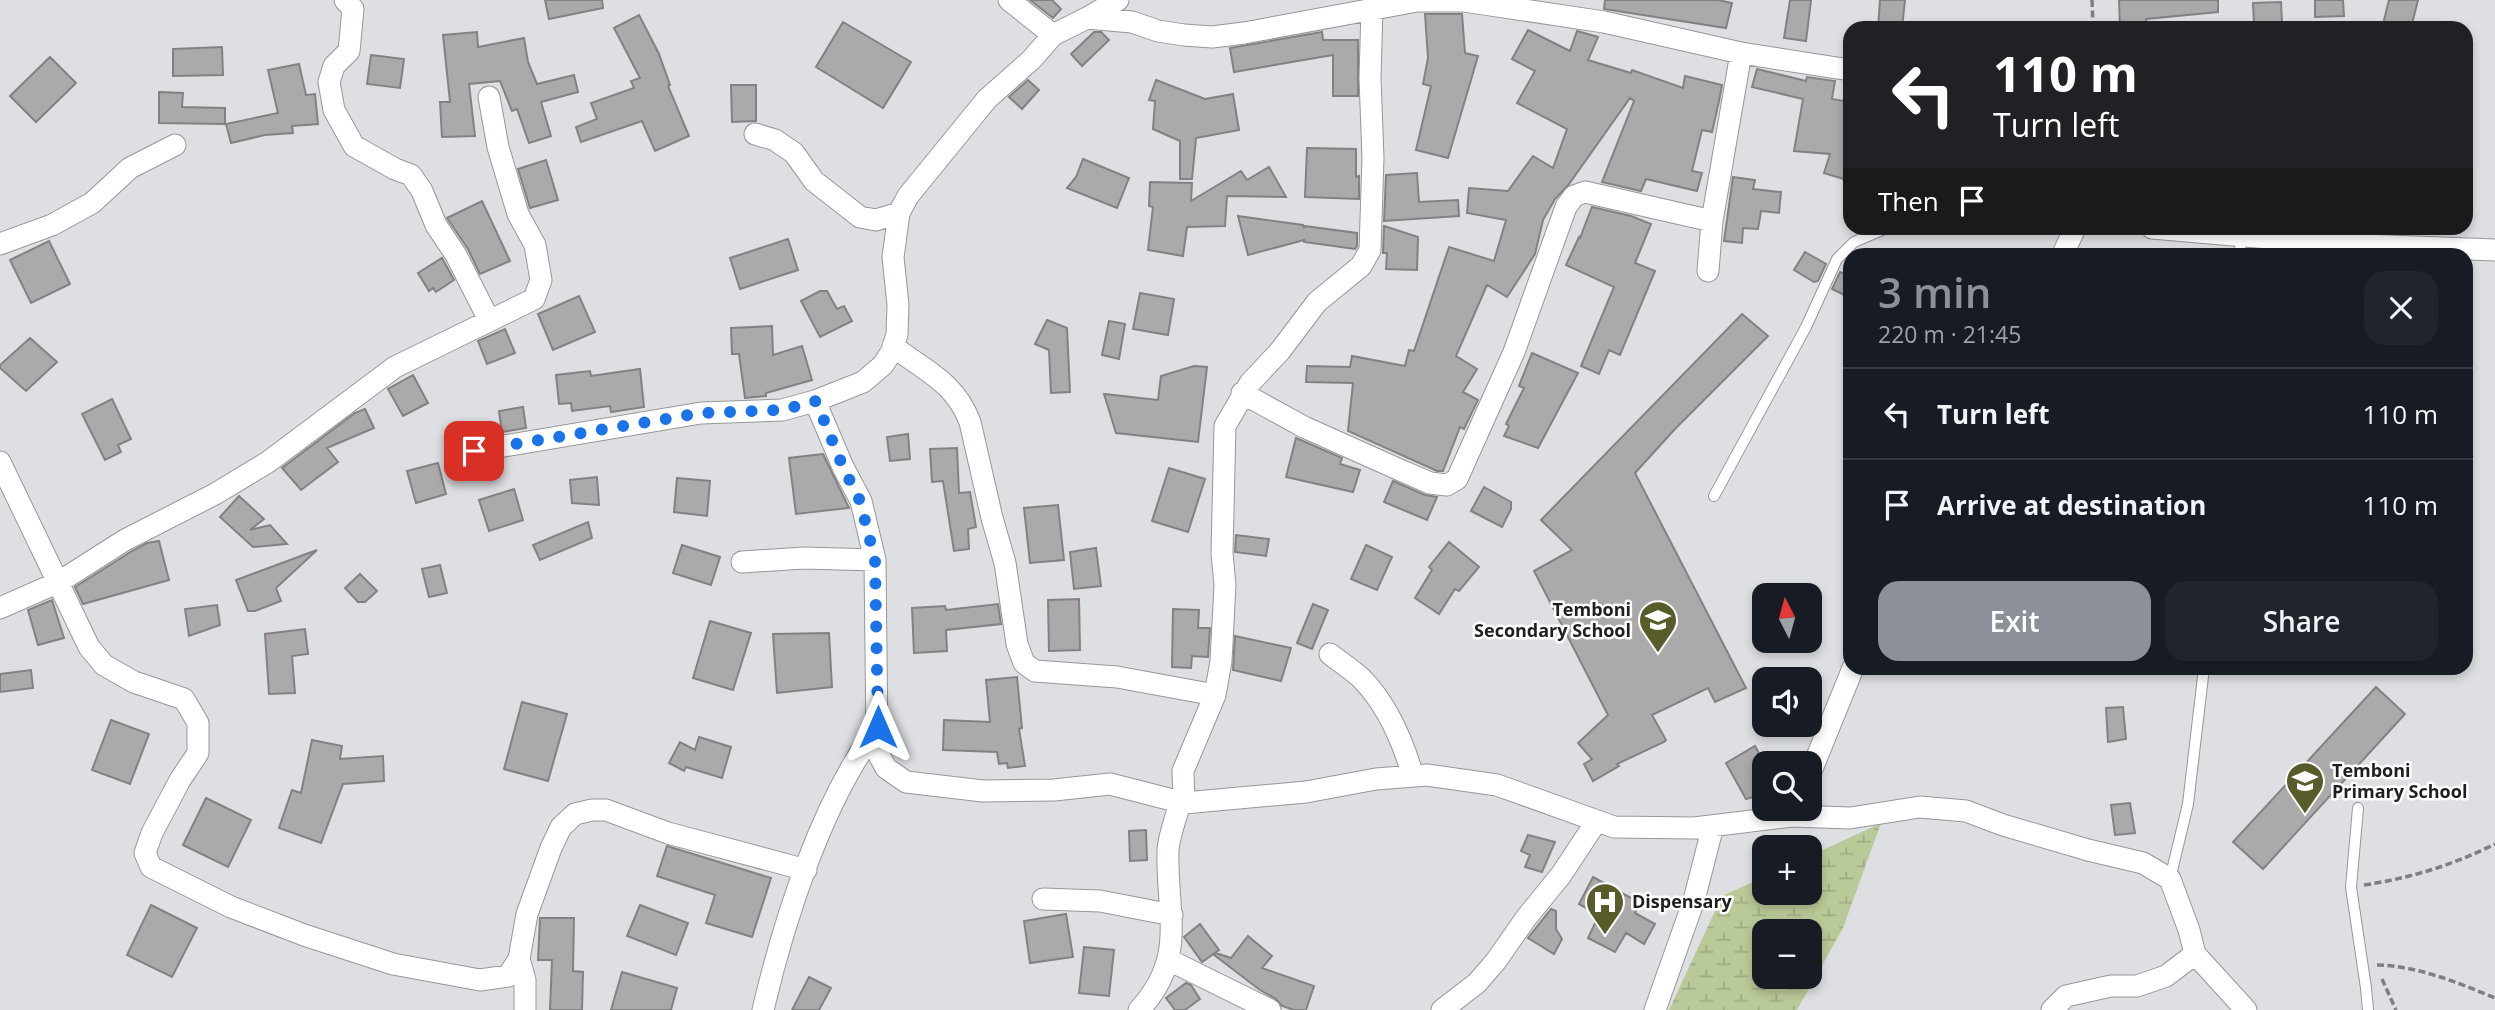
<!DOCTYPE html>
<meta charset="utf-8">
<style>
body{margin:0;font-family:"Open Sans",sans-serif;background:#20242c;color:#f1f3f6;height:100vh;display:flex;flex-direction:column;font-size:26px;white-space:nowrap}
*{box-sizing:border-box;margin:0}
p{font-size:23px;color:#9ea1a6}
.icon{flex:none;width:38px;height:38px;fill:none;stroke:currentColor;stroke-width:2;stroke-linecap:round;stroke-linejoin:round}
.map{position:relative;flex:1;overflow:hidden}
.drawer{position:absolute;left:1843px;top:248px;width:630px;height:427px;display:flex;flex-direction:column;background:#171b24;border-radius:21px;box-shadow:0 4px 10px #0003}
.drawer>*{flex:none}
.hud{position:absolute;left:1843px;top:21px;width:630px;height:214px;border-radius:21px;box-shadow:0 4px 10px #0003;background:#202124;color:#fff;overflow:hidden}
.needle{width:46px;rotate:354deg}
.controls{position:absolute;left:1752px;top:583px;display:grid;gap:14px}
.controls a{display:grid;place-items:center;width:70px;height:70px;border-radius:14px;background:#171b24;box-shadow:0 4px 10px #0003;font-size:35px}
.pin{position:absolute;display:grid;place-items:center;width:60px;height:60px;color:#fff;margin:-30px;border-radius:14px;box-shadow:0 4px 10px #0006}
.me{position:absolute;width:77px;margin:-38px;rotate:0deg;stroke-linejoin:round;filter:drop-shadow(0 0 5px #0008)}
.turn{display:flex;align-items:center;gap:24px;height:147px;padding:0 35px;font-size:32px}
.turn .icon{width:91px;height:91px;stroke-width:2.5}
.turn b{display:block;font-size:49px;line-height:60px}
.then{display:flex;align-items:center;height:66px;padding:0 35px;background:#0003;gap:14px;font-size:26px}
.round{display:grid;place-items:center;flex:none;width:74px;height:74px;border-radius:21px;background:#20242c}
.overview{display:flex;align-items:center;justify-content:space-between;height:119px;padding:0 35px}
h1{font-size:42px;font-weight:600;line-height:52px;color:#8c9099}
.action{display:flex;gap:14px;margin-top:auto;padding:14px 35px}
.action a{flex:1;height:80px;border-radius:21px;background:#8c9099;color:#fff;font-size:28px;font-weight:600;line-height:80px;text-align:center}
.action a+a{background:#20242c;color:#f1f3f6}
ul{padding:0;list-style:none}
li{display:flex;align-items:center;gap:21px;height:91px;padding:0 35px;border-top:2px solid #363941}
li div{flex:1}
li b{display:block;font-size:26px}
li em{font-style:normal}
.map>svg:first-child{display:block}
.wetland{fill:url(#wetland-marsh);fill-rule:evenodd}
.building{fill:#aca9aa;stroke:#848182;stroke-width:2}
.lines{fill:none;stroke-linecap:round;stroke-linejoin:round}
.service-casing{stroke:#969799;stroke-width:12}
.minor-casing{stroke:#969799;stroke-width:23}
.path{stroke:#7e7f81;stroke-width:3.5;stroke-dasharray:7 3.5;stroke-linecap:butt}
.service{stroke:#fff;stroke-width:10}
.minor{stroke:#fff;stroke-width:21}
.route{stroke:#1a73e8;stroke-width:12;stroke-dasharray:0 21.6}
.labels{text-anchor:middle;stroke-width:5;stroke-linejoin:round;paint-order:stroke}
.poi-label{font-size:18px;font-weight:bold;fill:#1e1f20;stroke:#fff;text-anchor:start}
</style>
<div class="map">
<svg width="2495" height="1010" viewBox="0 0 2495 1010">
<defs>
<pattern id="wetland-marsh" width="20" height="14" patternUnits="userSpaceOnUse" patternTransform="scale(1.75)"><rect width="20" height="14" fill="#bac998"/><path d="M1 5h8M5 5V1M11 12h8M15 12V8" fill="none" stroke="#9fac83"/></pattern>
</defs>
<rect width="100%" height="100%" fill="#dedfe2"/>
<path class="wetland" d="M 1881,823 L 1843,928 L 1797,1010 L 1669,1010 L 1722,896 L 1764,877 L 1764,892 L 1810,892 L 1810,856 ZM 1764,931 L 1810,931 L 1810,976 L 1764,976 Z"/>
<path class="building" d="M 545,0 L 602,0 L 603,8 L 549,19 Z
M 1030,0 L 1052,0 L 1061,9 L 1053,18 Z
M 1605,0 L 1718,0 L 1732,3 L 1726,28 L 1604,9 Z
M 1790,0 L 1811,0 L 1806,41 L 1784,38 Z
M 1880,0 L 1905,0 L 1902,28 L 1878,28 Z
M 2119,0 L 2218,0 L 2218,12 L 2146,19 L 2147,26 L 2120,27 Z
M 2315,0 L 2343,0 L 2344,16 L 2315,17 Z
M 2389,0 L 2418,0 L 2411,28 L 2382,28 Z
M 2281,2 L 2282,22 L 2254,24 L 2253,3 Z
M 1425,14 L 1462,14 L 1465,53 L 1478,56 L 1448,158 L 1416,150 L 1431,86 L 1423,84 L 1428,58 Z
M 639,15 L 659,54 L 670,85 L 668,86 L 689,136 L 655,151 L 642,121 L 581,142 L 576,127 L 597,119 L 591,103 L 634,88 L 631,81 L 640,78 L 614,28 Z
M 843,22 L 911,62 L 883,108 L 816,67 Z
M 1528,30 L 1570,51 L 1577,31 L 1598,37 L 1588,60 L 1631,73 L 1632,70 L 1683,88 L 1685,76 L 1722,85 L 1719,101 L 1712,132 L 1702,130 L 1692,171 L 1702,173 L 1697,191 L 1646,179 L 1641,191 L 1602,182 L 1634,101 L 1630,98 L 1569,184 L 1555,199 L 1543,220 L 1535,254 L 1507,297 L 1487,285 L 1456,356 L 1477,369 L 1463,392 L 1478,400 L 1464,429 L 1460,427 L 1443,471 L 1437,471 L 1348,431 L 1353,383 L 1306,382 L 1307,366 L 1350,367 L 1352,356 L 1405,366 L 1409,350 L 1414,351 L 1449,247 L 1494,261 L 1506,220 L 1467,213 L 1469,188 L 1508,191 L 1533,156 L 1553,168 L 1567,129 L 1517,103 L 1535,71 L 1512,59 Z
M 477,32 L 478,47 L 524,38 L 528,62 L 537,84 L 574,75 L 578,92 L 541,102 L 551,136 L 529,143 L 517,109 L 512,111 L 500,81 L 469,84 L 475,136 L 442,137 L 440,102 L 450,102 L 443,35 Z
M 1094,32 L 1101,32 L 1109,40 L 1082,66 L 1071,54 Z
M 1322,32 L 1323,40 L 1358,40 L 1358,96 L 1333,96 L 1333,55 L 1234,72 L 1230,48 Z
M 222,47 L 223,75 L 173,76 L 173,49 Z
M 371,55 L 404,59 L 400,88 L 367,84 Z
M 50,57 L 76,83 L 36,122 L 10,96 Z
M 299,64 L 306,95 L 315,94 L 318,124 L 292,126 L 293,133 L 265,135 L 231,143 L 226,124 L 278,113 L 268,70 Z
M 1757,69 L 1806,81 L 1807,77 L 1835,81 L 1832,99 L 1850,102 L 1850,181 L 1824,173 L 1830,154 L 1794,151 L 1803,99 L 1752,87 Z
M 1028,80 L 1039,90 L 1022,109 L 1009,97 Z
M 1156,80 L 1205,99 L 1233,94 L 1239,130 L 1196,138 L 1192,179 L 1180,179 L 1180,141 L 1153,129 L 1155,101 L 1149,100 Z
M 731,85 L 756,85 L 756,121 L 732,122 Z
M 159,92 L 183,93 L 182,107 L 225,108 L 225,124 L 159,123 Z
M 1307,148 L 1356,149 L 1356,177 L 1359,176 L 1359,199 L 1305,197 Z
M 1083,159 L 1129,178 L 1117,208 L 1067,188 L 1076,177 Z
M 546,160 L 558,200 L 530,208 L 518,169 Z
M 1269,167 L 1286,197 L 1227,196 L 1225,226 L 1187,227 L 1183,256 L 1148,250 L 1153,207 L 1149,206 L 1150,182 L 1192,183 L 1191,201 L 1241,171 L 1247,180 Z
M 1417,173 L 1419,202 L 1458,200 L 1459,216 L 1384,221 L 1386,175 Z
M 1733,177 L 1755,180 L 1753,189 L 1781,192 L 1779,213 L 1761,211 L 1758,229 L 1743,228 L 1742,243 L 1724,241 Z
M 482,201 L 510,261 L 480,274 L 468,249 L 447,218 Z
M 1592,207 L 1631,216 L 1651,224 L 1635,263 L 1655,271 L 1620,355 L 1609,350 L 1599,374 L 1581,366 L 1614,287 L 1566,265 L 1579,237 L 1580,238 Z
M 1238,216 L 1303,225 L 1304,228 L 1304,226 L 1357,233 L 1357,246 L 1355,249 L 1304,242 L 1304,240 L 1248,255 Z
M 1384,226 L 1418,237 L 1417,270 L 1386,269 L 1387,253 L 1383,253 Z
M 788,239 L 798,270 L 740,289 L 730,258 Z
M 49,241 L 70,284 L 31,303 L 10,260 Z
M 1805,252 L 1826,264 L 1818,281 L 1814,282 L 1794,270 Z
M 442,258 L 454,280 L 436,292 L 433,288 L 429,291 L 418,273 Z
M 1840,272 L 1850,277 L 1850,298 L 1832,289 Z
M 820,291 L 827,291 L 837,309 L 844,306 L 852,321 L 820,337 L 801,301 Z
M 1140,293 L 1174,299 L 1168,335 L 1133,329 Z
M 579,296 L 595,332 L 553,350 L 538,314 Z
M 1742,314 L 1768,336 L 1675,429 L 1635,473 L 1746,688 L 1715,702 L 1708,688 L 1652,715 L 1666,740 L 1664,742 L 1617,764 L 1619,766 L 1593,781 L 1584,764 L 1592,759 L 1578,743 L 1608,715 L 1534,571 L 1572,550 L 1541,520 Z
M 1047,320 L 1067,328 L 1070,392 L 1051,393 L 1049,350 L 1035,344 Z
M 1109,321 L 1125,324 L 1119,359 L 1102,355 Z
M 772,326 L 773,355 L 802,346 L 812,380 L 766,393 L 766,396 L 745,398 L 739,354 L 732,354 L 731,328 Z
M 505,329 L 515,353 L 487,364 L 478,341 Z
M 30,338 L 57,362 L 26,391 L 0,368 L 0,365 Z
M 1532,353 L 1578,373 L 1538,448 L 1504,436 L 1509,426 L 1506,424 L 1524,388 L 1519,386 Z
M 1194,366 L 1207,367 L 1198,442 L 1116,433 L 1104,394 L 1158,400 L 1161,376 Z
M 640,369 L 644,407 L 611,412 L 610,406 L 572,411 L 571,403 L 559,404 L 556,375 L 590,371 L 591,376 Z
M 413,375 L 428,403 L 403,416 L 388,389 Z
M 112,399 L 131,439 L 118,445 L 121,452 L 105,460 L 82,414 Z
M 523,407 L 526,428 L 502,432 L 499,411 Z
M 365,409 L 374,428 L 327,448 L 338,462 L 301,490 L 282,468 L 355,413 Z
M 908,434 L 910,459 L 890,461 L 887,437 Z
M 1296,438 L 1342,458 L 1340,464 L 1360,470 L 1353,492 L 1286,477 Z
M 957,448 L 959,493 L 970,492 L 976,527 L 968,529 L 969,549 L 954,551 L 943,481 L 932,482 L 930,449 Z
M 823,454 L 849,508 L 796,514 L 789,458 Z
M 438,463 L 446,494 L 416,503 L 407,471 Z
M 1169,468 L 1205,479 L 1188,532 L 1152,521 Z
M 597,477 L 599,505 L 572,503 L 570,480 Z
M 677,478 L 710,481 L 707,516 L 674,512 Z
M 1393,481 L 1425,495 L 1437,497 L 1427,520 L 1384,502 Z
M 1484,487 L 1511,502 L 1511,509 L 1502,527 L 1471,511 Z
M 514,489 L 523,520 L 489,531 L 479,500 Z
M 239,496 L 264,519 L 250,530 L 270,525 L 287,544 L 253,547 L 220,517 Z
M 1058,505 L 1064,560 L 1030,563 L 1024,508 Z
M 588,522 L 592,538 L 540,560 L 533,545 Z
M 1236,535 L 1269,539 L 1266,556 L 1235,552 Z
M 159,541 L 169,580 L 83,604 L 75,587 L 132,551 L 147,543 Z
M 1449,542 L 1479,567 L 1459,591 L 1455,589 L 1439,614 L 1415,598 L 1432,570 L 1429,567 Z
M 682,545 L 720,557 L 711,585 L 673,573 Z
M 1366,545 L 1392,557 L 1377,590 L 1351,579 Z
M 1096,548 L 1101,586 L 1074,589 L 1070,552 Z
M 317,550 L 276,588 L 281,601 L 255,611 L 248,611 L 236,580 Z
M 440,565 L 447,593 L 429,597 L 422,569 Z
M 360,574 L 377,591 L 365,602 L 358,602 L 345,588 Z
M 1079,599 L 1080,650 L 1049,651 L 1048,600 Z
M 52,600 L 64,638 L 38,645 L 28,610 Z
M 998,604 L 1001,624 L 946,630 L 947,651 L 914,653 L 912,608 L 945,606 L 946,610 Z
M 1313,604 L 1328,610 L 1312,649 L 1297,643 Z
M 217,605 L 220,625 L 189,636 L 185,609 Z
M 1173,609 L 1199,610 L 1198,628 L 1210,628 L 1208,657 L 1192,656 L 1191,668 L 1172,667 Z
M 710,621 L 751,633 L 733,690 L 693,678 Z
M 305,629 L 308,654 L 292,656 L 295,693 L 269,694 L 265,634 Z
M 829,633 L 832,687 L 777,693 L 773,634 Z
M 1235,636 L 1291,648 L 1281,681 L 1233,670 Z
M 31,670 L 33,688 L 0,692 L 0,674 Z
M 1017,677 L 1022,728 L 1019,729 L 1025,766 L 1008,768 L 1007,763 L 999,764 L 997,752 L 943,750 L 944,720 L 990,722 L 986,680 Z
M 2376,687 L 2405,714 L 2263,869 L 2233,842 Z
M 522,702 L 567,714 L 548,781 L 504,769 Z
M 2123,707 L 2126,739 L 2108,742 L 2106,708 Z
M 111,720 L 149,734 L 130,784 L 92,770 Z
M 699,737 L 731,747 L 722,778 L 686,767 L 684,771 L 669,763 L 680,742 L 695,750 Z
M 312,740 L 342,746 L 340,759 L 383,756 L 384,781 L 343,784 L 321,843 L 279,828 L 292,790 L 301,793 Z
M 1755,746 L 1764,763 L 1764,794 L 1746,799 L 1726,763 Z
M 206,798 L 251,820 L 228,867 L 183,845 Z
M 2130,803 L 2135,833 L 2115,835 L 2111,805 Z
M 1146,830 L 1147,860 L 1130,861 L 1129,831 Z
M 1528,835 L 1555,842 L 1542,872 L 1525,867 L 1530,855 L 1521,851 Z
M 667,846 L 771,878 L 752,937 L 706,923 L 715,895 L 657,876 Z
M 1593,877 L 1640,903 L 1635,913 L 1655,924 L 1644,944 L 1626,933 L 1615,952 L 1588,938 L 1599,915 L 1579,904 Z
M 151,905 L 197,928 L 172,977 L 127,955 Z
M 640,905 L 688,923 L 676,955 L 627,936 Z
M 1551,909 L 1556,911 L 1556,929 L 1562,939 L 1554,954 L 1528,938 Z
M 1066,914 L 1073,957 L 1030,963 L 1024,921 Z
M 540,918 L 574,918 L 573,971 L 583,972 L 582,1010 L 550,1010 L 552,960 L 538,960 Z
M 1200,924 L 1219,950 L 1202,962 L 1184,937 Z
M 1248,936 L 1272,956 L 1262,968 L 1314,986 L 1306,1010 L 1294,1010 L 1282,1006 L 1276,999 L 1260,990 L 1214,955 L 1216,953 L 1231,958 Z
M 1084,947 L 1114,950 L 1109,996 L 1079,993 Z
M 622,972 L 677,988 L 671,1010 L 611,1010 Z
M 809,977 L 831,988 L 819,1010 L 792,1010 Z
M 1186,983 L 1191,985 L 1200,999 L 1185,1010 L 1175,1010 L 1166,998 Z"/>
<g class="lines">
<defs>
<path id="service" d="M 2239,256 L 2242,235
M 1714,496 L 1806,327 L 1837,259 L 1854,242 L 1887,228
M 2358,808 L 2351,887 L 2366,988 L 2368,1010
M 2170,879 L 2188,804 L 2204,668"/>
<path id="minor" d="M 345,0 L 353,9 L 349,51 L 334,66 L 329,82 L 334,110 L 354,146 L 395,169 L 411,175 L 422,191 L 436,225 L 456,255 L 489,320
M 1009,0 L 1053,35
M 1087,18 L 1118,0
M 755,134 L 775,140 L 794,153 L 814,181 L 860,217 L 876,220 L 899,213
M 2152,228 L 2337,244 L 2495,250
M 0,244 L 52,225 L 92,203 L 130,168 L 175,145
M 2062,256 L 2075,228
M 1708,271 L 1712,221 L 1741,53
M 893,346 C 926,372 954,381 970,422 L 992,518 L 1005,563 L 1017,644 L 1024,663 L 1035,671 L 1117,677 L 1215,695
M 1242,393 L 1304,427 L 1400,470 L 1430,483 L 1447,485 L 1457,479 L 1514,352 L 1566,207 L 1574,196 L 1585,192 L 1712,221
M 815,401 L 843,467 L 861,501 L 875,560 L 877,745 L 880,757 L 886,768 L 906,782 L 983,791 L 1054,790 L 1110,784 L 1184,803 L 1306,792 L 1376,779 L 1427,775 L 1497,785 L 1614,827 L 1694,828 L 1792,816 L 1850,818 L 1920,807 L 1966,811 L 2003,825 L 2088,850 L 2143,863 L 2170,879 L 2189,930 L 2195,954 L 2246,1010
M 474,451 L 701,413 L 782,410 L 815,401 L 863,382 L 883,365 L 892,351 L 897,334 L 898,305 L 893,257 L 899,213 L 908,196 L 987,99 L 1031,60 L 1053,35 L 1087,18 L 1132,22 L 1158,31 L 1184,35 L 1212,37 L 1244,33 L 1417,1 L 1464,1 L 1604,22 L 1741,53 L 1850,70
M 0,462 L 89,647 L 104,665 L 134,682 L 184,699 L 198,723 L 198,753 L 180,780 L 152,833 L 145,853 L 151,867 L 231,907 L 304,935 L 393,964 L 480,980 L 508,976 L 519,959 L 527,914 L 551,848 L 561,827 L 575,814 L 592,810 L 606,810 L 668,833 L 806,870
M 742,562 L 804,558 L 875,560
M 0,608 L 59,582 L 125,540 L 215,494 L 268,462 L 395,367 L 534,299 L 541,280 L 535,245 L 518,214 L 498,147 L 489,97
M 1330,654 C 1340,662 1351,669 1361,678 C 1386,703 1403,742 1413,776
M 1810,774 L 1853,668
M 1184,803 L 1183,771 L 1215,695 L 1221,661 L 1225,585 L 1222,553 L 1225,426 L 1250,383 L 1280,351 L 1317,302 L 1361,266 L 1370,250 L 1373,158 L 1370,78 L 1372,8
M 1043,899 L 1100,901 L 1172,915
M 519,959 L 525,980 L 525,1010
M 1169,960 L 1270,1010
M 763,1010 C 784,920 822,801 878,727
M 1139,1010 C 1188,957 1166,913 1168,850 C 1169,835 1176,818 1180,803
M 1442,1010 L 1477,983 L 1496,961 L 1526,918 L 1561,875 L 1596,822
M 1655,1010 L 1694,900 L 1713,826
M 2052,1010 L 2066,996 L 2111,986 L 2137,986 L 2166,976 L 2195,954"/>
</defs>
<use href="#service" class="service-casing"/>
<use href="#minor" class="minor-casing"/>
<path class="path" d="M 2092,0 L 2093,28
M 2364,885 C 2411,878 2453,865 2495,844
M 2377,965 C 2417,966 2457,982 2495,998
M 2382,979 L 2396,1010"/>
<use href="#service" class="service"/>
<use href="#minor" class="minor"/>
</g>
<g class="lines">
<path class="route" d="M 474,451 L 701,413 L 782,410 L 816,401 L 843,467 L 860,501 L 875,560 L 878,727"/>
</g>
<defs>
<symbol id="school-pin" viewBox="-11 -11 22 30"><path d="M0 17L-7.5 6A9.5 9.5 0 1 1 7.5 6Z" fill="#575c2a" stroke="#fff"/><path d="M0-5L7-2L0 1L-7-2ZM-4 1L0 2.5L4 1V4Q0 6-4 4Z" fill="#fff"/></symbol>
<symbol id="hospital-pin" viewBox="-11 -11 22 30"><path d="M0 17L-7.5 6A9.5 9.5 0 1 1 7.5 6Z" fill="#575c2a" stroke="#fff"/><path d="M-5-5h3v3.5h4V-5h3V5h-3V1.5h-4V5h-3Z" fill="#fff"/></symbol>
</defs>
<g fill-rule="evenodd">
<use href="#school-pin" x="1636" y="598" width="44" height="60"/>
<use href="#school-pin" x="2283" y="759" width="44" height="60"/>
<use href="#hospital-pin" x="1583" y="880" width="44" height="60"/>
</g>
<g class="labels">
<g class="poi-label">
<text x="1631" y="616" text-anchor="end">Temboni<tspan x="1631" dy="21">Secondary School</tspan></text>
<text x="2332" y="777">Temboni<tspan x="2332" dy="21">Primary School</tspan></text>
<text x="1632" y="908">Dispensary</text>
</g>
</g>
</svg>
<div class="controls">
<a><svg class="needle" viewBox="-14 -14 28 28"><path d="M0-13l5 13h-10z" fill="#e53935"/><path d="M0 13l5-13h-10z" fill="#9ea1a6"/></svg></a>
<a><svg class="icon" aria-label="sound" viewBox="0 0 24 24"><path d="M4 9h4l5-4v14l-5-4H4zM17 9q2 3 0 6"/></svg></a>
<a><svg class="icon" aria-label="search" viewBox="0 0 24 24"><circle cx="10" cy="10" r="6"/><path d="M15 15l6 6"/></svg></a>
<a>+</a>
<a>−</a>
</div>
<div class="pin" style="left:474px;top:451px;background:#d93025"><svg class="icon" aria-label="arrive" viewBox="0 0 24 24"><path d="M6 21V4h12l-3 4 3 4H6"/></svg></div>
<svg class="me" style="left:878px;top:727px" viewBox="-20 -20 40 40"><path d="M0-17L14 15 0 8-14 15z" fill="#1a73e8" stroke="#fff" stroke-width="4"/></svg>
<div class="hud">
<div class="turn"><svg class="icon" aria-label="left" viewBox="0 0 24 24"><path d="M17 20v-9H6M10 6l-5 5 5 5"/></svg><div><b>110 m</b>Turn left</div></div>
<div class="then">Then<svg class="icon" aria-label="arrive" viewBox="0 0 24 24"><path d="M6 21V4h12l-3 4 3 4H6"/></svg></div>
</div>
<section class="drawer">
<div class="overview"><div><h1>3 min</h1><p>220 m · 21:45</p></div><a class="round"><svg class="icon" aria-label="close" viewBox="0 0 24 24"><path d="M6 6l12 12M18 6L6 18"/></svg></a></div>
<ul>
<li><svg class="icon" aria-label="left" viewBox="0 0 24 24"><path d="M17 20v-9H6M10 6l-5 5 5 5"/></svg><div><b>Turn left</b></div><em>110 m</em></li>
<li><svg class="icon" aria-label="arrive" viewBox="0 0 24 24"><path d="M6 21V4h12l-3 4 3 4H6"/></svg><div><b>Arrive at destination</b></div><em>110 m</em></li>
</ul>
<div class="action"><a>Exit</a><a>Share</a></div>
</section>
</div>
